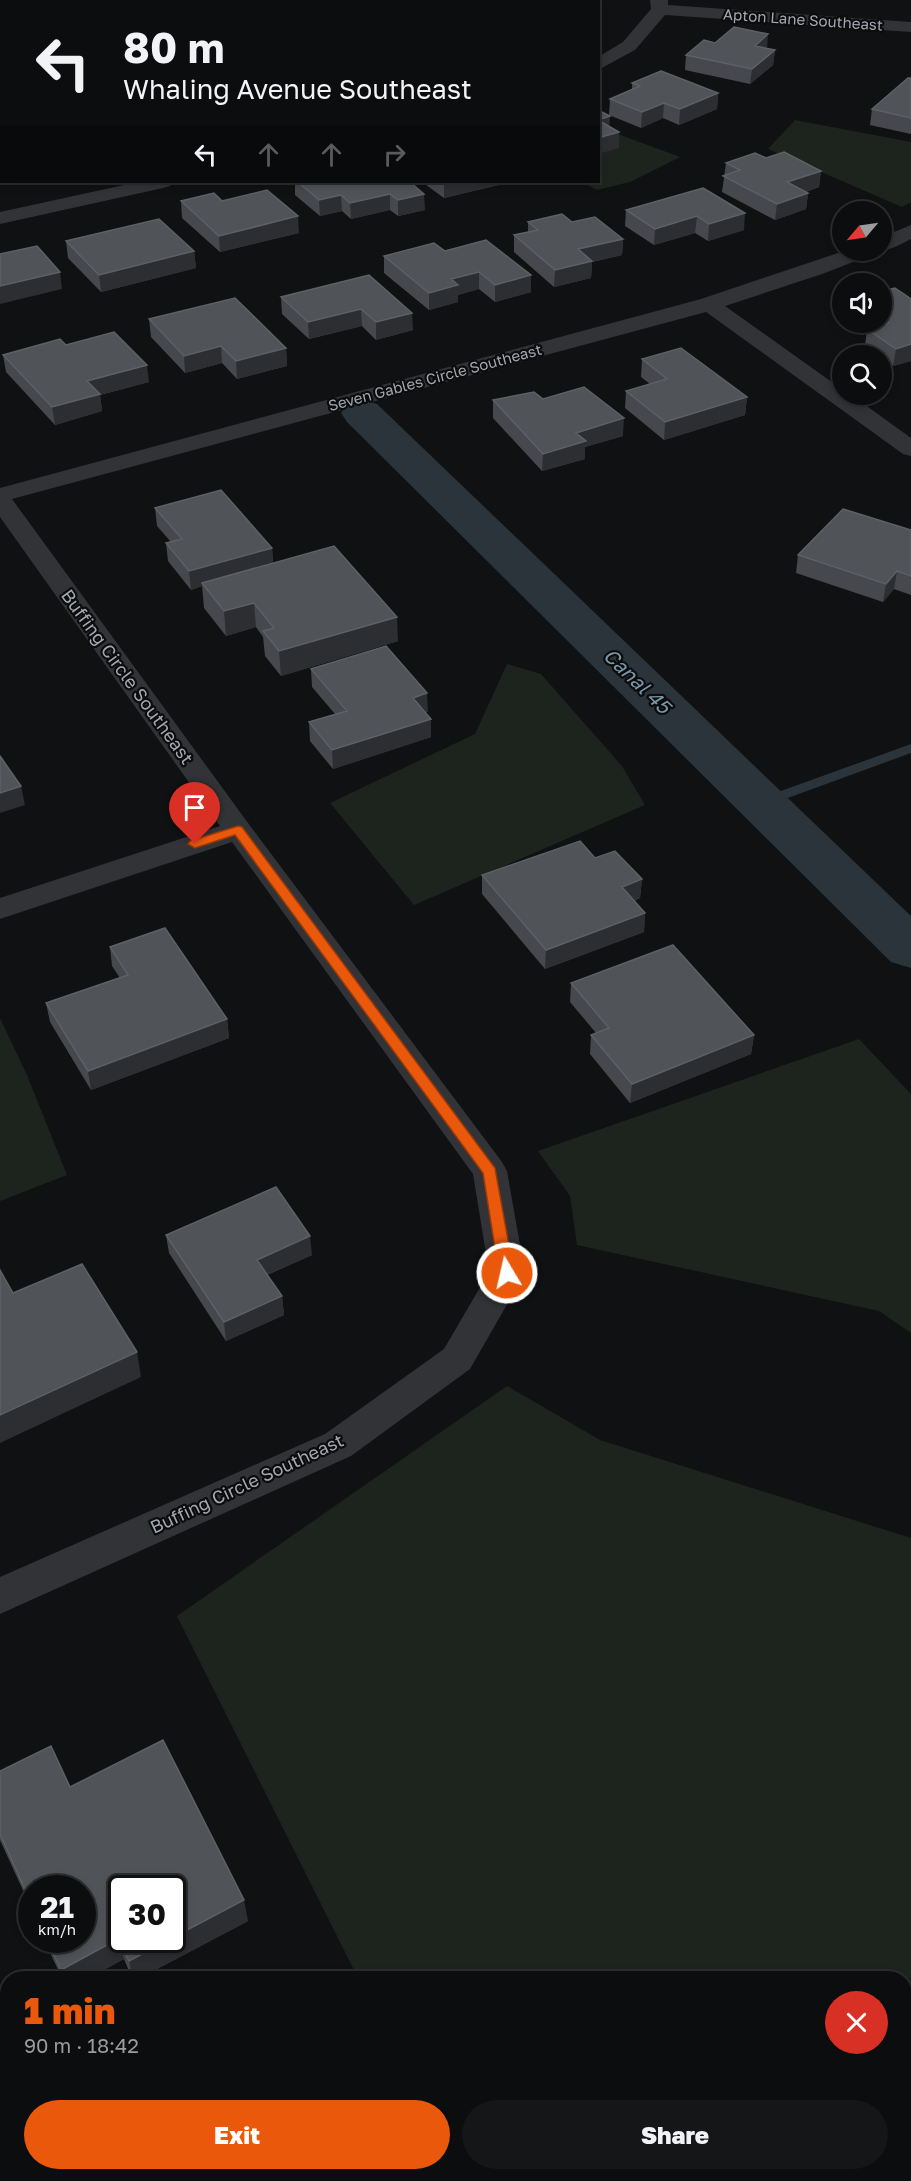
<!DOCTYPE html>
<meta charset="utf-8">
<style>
body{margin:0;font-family:"Golos Text",sans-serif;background:#151617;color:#f1f3f6;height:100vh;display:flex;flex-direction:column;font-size:22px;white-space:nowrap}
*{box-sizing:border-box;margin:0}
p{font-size:20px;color:#9a9c9e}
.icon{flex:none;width:33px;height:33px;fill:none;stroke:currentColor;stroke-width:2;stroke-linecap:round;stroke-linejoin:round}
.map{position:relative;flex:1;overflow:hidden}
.drawer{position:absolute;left:0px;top:1971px;width:912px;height:210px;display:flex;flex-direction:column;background:#0c0d0e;border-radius:24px 24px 0 0;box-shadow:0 3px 9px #0003,0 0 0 2px #2c2d2e}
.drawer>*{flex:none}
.hud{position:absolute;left:0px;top:0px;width:600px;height:183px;box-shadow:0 3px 9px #0003,0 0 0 2px #2c2d2e;background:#0c0d0e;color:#f1f3f6;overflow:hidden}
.needle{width:39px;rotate:241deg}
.controls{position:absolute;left:832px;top:201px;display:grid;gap:12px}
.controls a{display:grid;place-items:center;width:60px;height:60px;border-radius:50%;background:#0c0d0e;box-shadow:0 3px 9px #0003,0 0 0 2px #2c2d2e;font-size:30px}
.speed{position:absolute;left:18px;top:1875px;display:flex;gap:12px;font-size:30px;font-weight:700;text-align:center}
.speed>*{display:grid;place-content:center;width:78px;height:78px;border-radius:50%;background:#0c0d0e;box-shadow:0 3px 9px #0003,0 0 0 2px #2c2d2e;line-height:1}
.speed small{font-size:15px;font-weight:400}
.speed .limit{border:3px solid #111;border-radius:9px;background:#fff;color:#111}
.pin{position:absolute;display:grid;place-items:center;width:51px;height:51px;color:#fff;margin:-62px -26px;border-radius:50% 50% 50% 0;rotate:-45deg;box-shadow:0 0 6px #0007}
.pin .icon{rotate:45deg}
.me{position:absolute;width:66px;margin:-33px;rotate:351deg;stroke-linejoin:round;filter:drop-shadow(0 0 4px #0008)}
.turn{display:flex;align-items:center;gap:21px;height:126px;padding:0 24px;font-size:27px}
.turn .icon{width:78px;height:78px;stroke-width:2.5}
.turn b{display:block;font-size:42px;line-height:51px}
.lanes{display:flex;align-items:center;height:57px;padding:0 24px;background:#0003;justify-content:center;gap:30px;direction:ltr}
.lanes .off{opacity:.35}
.round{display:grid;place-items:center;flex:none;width:63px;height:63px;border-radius:32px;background:#151617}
.overview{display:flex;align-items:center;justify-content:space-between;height:102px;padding:0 24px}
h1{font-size:36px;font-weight:800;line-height:45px;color:#ea580c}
.cta{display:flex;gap:12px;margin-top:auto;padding:12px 24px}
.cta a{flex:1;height:69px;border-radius:36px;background:#ea580c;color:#fff;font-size:24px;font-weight:800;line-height:69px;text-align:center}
.cta a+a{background:#151617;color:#f1f3f6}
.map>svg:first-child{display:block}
.green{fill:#1d241d}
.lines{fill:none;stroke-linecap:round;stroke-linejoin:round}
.stream{fill:#2a343a;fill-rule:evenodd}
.canal{fill:#2a343a;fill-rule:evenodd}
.street{fill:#323337;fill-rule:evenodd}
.wall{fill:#46484d}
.shaded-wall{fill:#2c2e31}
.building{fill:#505358;stroke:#5d6066;stroke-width:1.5}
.route{fill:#ea580c;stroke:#983908;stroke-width:1.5}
.labels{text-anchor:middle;stroke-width:4.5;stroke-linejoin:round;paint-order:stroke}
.far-street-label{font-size:15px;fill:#a2a8b2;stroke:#0c0c0d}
.street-label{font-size:18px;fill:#a2a8b2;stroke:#0c0c0d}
.water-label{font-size:20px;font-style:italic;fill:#7998ad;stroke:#0c0c0d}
</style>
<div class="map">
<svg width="911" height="2181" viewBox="0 0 911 2181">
<rect width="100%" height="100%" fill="#101112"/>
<path class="green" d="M 795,120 L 911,142 L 911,202 L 902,207 L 768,149 Z
M 599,127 L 680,157 L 630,182 L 597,190 L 582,182 L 598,182 Z
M 507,664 L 541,674 L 622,766 L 645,805 L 414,905 L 330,803 L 475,734 Z
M 0,1018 L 27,1075 L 67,1175 L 0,1201 Z
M 859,1039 L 911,1094 L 911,1333 L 879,1311 L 577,1245 L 570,1196 L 538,1151 Z
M 507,1386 L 600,1440 L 911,1538 L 911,2181 L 4,2181 L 16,2174 L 904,2174 L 904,1978 L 341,1978 L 354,1970 L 177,1616 Z"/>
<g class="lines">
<path class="stream" d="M 911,744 L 911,753 L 766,806 L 761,808 L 754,803 L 756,800 Z"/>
<path class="canal" d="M 362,400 L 377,404 L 911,916 L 911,968 L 891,962 L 347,422 L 341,413 L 347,404 Z"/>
<path class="street" d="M 84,0 L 106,0 L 83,2 Z
M 650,0 L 668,0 L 668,5 L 911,22 L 911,32 L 665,15 L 635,50 L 598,70 L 598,57 L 623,42 L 651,9 Z
M 0,14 L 2,14 L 2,24 L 0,24 Z
M 138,182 L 173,182 L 170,186 L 163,188 L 0,224 L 0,212 Z
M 911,225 L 911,239 C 901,244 890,251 879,250 L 882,250 L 882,237 Z
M 847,250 L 877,250 L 874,254 L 822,274 L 725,306 L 843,390 L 843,394 L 850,394 L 911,438 L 911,456 L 903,454 L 706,312 L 12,499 L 248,823 L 502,1162 L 507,1171 L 525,1273 L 470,1369 L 351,1456 L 0,1614 L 0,1577 L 325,1434 L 444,1349 L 489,1272 L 473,1174 L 232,842 L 0,919 L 0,898 L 220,826 L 0,517 L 0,488 L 701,299 Z"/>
</g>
<path class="wall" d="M 193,0 L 329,0 L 329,2 L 193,2 Z
M 715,43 L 775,50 L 773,65 L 750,84 L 685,70 L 686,55 Z
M 911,78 L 911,134 L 870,125 L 872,109 Z
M 632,83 L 718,93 L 717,109 L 679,125 L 663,118 L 641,128 L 609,115 L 610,99 L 632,90 Z
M 766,158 L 821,171 L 819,187 L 806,192 L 808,193 L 806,209 L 775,220 L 722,192 L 726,163 Z
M 295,182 L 410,182 L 425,210 L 398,216 L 390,210 L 351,219 L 342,211 L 320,216 L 295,195 Z
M 422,182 L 511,182 L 444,198 Z
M 703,188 L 744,230 L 708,241 L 695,233 L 654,245 L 625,226 L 626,210 Z
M 181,201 L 222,201 L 299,233 L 220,252 L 182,218 Z
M 528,222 L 572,222 L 623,239 L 622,255 L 592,262 L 591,278 L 554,287 L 514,252 L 514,235 L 528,232 Z
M 66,241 L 194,251 L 196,268 L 101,292 L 68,258 Z
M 445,251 L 531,292 L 495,302 L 479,289 L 458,295 L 458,302 L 429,310 L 384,273 L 384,256 Z
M 369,275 L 413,330 L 376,340 L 362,326 L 309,339 L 282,314 L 281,297 Z
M 882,291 L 911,299 L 911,361 L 893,366 L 882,358 L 882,356 L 878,356 L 865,346 L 867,329 L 870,328 L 863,322 L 882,322 Z
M 149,319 L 286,348 L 287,366 L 237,379 L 222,363 L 185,373 L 151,337 Z
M 66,345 L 149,382 L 100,395 L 102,411 L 55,425 L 6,372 L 3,355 Z
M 642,359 L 747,397 L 745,415 L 664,440 L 625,408 L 626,391 L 650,384 L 641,377 Z
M 543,399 L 623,436 L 585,447 L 585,459 L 542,471 L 493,418 L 493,400 Z
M 155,508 L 272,548 L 273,563 L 398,641 L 281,676 L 265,656 L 263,637 L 256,627 L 226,636 L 204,608 L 202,586 L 191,590 L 168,561 L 166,543 L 171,542 L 157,526 Z
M 911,530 L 911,595 L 894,589 L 883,602 L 796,573 L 798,555 Z
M 311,669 L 428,712 L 425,712 L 431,737 L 333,769 L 310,741 L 309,722 L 335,714 L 312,687 Z
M 595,858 L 642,879 L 640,898 L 634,901 L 645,913 L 644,932 L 545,969 L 482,894 L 482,875 Z
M 110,947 L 227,1019 L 229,1038 L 91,1090 L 50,1022 L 46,1003 L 120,978 L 112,966 Z
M 571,983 L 754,1035 L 751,1054 L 630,1103 L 590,1054 L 591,1035 L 596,1033 L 570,1002 Z
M 166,1235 L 312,1255 L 267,1275 L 282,1296 L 284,1315 L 226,1341 L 169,1253 Z
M 0,1771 L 70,1787 L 248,1921 L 140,1978 L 132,1978 L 124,1959 L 89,1978 L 62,1978 L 44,1940 L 82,1940 L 32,1888 L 32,1910 L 0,1840 Z"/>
<path class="shaded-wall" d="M 304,0 L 329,0 L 329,2 L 300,2 Z
M 768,34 L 767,50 L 755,46 Z
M 775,50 L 773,65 L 750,84 L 752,69 Z
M 2,70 L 2,87 L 0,87 L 0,71 Z
M 718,93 L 717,109 L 679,125 L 680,109 Z
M 664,103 L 663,118 L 641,128 L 642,112 Z
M 610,116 L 609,132 L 598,120 Z
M 619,132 L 619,148 L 602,153 L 602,158 L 598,159 L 598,138 Z
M 0,146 L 2,146 L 2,163 L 0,163 Z
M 821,171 L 819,187 L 786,199 L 787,182 Z
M 444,182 L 511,182 L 444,198 Z
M 808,193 L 806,209 L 775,220 L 777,204 Z
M 390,194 L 390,210 L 351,219 L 350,203 Z
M 424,194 L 425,210 L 398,216 L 398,200 Z
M 341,195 L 342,211 L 320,216 L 319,200 Z
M 745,213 L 744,230 L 708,241 L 709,224 Z
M 298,216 L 299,233 L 220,252 L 219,236 Z
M 697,216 L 695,233 L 654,245 L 655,229 Z
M 623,239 L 622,255 L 592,262 L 591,278 L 554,287 L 555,270 L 578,249 Z
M 194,251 L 196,268 L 101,292 L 99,275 Z
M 60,272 L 62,289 L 0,304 L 0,286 Z
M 479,272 L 479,289 L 458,295 L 458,302 L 429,310 L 429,293 L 451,279 Z
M 531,275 L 531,292 L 495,302 L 495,285 Z
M 361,309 L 362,326 L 309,339 L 308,322 Z
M 412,313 L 413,330 L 376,340 L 376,322 Z
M 911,344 L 911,361 L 893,366 L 896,349 Z
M 221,346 L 222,363 L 185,373 L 184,356 Z
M 286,348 L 287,366 L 237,379 L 236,361 Z
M 147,365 L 149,382 L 100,395 L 102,411 L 55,425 L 52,407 L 87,381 Z
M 747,397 L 745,415 L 664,440 L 665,422 Z
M 624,418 L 623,436 L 585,447 L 585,459 L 542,471 L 543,454 L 576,433 Z
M 272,548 L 273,566 L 202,583 L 202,586 L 191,590 L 189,571 Z
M 897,571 L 894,589 L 883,602 L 886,584 Z
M 254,603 L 256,627 L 226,636 L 224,611 Z
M 397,617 L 398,641 L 281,676 L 279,651 Z
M 427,693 L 428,712 L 413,716 L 413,698 Z
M 431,719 L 431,737 L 333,769 L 332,750 Z
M 21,786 L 25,805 L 0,813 L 0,793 Z
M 642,879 L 640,898 L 620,906 L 622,887 Z
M 645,913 L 644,932 L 545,969 L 546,950 Z
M 227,1019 L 229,1038 L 91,1090 L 88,1071 Z
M 754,1035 L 751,1054 L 630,1103 L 632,1084 Z
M 310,1236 L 312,1255 L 259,1278 L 257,1260 Z
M 282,1296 L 284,1315 L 226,1341 L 224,1322 Z
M 137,1352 L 141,1377 L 0,1443 L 0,1415 Z
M 244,1900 L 248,1921 L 140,1978 L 133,1978 L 129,1961 L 169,1940 L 172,1940 L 172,1938 Z
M 118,1939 L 124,1959 L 89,1978 L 63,1978 L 61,1970 Z"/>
<path class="building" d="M 226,0 L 304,0 L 300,2 L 230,2 Z
M 495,0 L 502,0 L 510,2 L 493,2 Z
M 520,0 L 569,0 L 567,2 L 517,2 Z
M 734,27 L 768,34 L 755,46 L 775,50 L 752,69 L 686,55 L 704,40 L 715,43 Z
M 0,61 L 2,62 L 2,70 L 0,71 Z
M 661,71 L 718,93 L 680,109 L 664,103 L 642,112 L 610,99 L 640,86 L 632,83 Z
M 908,78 L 911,78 L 911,118 L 872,109 Z
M 598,110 L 610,116 L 598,120 Z
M 0,116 L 2,116 L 2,146 L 0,146 Z
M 598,120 L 619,132 L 598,138 Z
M 784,152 L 821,171 L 787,182 L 808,193 L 777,204 L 723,176 L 740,170 L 726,163 L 755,153 L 766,158 Z
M 298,182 L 410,182 L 424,194 L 398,200 L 390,194 L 350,203 L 341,195 L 319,200 Z
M 703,188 L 745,213 L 709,224 L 697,216 L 655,229 L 626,210 Z
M 267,190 L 298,216 L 219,236 L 181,201 L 214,193 L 222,201 Z
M 562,214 L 572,222 L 595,217 L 623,239 L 578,249 L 592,261 L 555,270 L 514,235 L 538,230 L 528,222 Z
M 159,219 L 194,251 L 99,275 L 66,241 Z
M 486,240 L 531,275 L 495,285 L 479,272 L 451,279 L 458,285 L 429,293 L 384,256 L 434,243 L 445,251 Z
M 37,246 L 60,272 L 0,286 L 0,254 Z
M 369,275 L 412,313 L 376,322 L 361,309 L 308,322 L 281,297 Z
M 895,288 L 911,299 L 911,344 L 896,349 L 867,329 L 889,323 L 882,317 L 882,291 Z
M 235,298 L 286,348 L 236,361 L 221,346 L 184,356 L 149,319 Z
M 114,332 L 147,365 L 87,381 L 100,394 L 52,407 L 3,355 L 60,339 L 66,345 Z
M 681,348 L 747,397 L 665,422 L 626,391 L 667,379 L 642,359 Z
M 584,387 L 624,418 L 576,433 L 586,441 L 543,454 L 493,400 L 534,392 L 543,399 Z
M 221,490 L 272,548 L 189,571 L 166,543 L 182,539 L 155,508 Z
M 843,509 L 911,530 L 911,576 L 897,571 L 886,584 L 798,555 Z
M 334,546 L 397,617 L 279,651 L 263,631 L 274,628 L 254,603 L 224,611 L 202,583 Z
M 386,646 L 427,693 L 413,698 L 431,719 L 332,750 L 309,722 L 347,711 L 311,669 Z
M 0,756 L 21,786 L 0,793 Z
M 580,841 L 595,858 L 615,851 L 642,879 L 622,887 L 645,913 L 546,950 L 482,875 Z
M 165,928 L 227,1019 L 88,1071 L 46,1003 L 128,975 L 110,947 Z
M 673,945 L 754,1035 L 632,1084 L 591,1035 L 609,1028 L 571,983 Z
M 276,1187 L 310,1236 L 257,1260 L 282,1296 L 224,1322 L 166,1235 Z
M 82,1264 L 137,1352 L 0,1415 L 0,1270 L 13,1293 Z
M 163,1740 L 244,1900 L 172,1938 L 172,1888 L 122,1888 L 122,1940 L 169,1940 L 129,1961 L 118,1939 L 61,1970 L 47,1940 L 82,1940 L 82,1888 L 32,1888 L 32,1905 L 0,1834 L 0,1771 L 51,1746 L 70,1787 Z"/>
<path class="route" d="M 238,826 L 242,827 L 495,1168 L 514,1273 L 512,1277 L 501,1277 L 499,1273 L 483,1173 L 235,835 L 195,848 L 188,844 L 190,841 Z"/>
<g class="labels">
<g class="far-street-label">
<text transform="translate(803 20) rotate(4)" y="5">Apton Lane Southeast</text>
<text transform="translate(435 378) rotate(-15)" y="5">Seven Gables Circle Southeast</text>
</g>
<g class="street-label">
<text transform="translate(127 677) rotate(54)" y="6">Buffing Circle Southeast</text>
<text transform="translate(247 1484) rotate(-25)" y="6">Buffing Circle Southeast</text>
</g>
<g class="water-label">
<text transform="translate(637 681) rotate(44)" y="7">Canal 45</text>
</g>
</g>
</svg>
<div class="controls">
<a><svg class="needle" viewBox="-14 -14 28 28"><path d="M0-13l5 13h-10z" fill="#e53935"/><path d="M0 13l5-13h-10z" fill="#9a9c9e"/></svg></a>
<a><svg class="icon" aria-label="sound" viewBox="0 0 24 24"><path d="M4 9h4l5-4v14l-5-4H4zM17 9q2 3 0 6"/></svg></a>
<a><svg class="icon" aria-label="search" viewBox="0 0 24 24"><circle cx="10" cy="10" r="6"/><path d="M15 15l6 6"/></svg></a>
</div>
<div class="speed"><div>21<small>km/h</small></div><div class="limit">30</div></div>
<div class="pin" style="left:195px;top:844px;background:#d93025"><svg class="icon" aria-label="arrive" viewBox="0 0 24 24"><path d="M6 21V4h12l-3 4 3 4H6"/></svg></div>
<svg class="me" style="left:507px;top:1273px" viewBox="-20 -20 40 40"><circle r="17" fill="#ea580c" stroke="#fff" stroke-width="3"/><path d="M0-11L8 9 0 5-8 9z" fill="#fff"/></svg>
<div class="hud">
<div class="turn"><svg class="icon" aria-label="left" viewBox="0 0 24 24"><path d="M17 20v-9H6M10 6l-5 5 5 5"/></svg><div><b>80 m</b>Whaling Avenue Southeast</div></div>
<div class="lanes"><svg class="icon" aria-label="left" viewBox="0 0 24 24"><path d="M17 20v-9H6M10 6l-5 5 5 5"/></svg><svg class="icon off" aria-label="ahead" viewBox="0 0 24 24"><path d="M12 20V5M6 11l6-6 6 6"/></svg><svg class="icon off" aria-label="ahead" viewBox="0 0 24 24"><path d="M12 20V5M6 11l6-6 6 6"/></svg><svg class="icon off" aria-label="right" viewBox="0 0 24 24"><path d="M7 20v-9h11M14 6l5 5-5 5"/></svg></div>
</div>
<section class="drawer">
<div class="overview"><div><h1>1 min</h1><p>90 m · 18:42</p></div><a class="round" style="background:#d93025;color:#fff"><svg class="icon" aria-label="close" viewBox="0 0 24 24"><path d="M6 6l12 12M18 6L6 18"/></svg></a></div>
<div class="cta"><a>Exit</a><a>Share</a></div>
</section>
</div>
